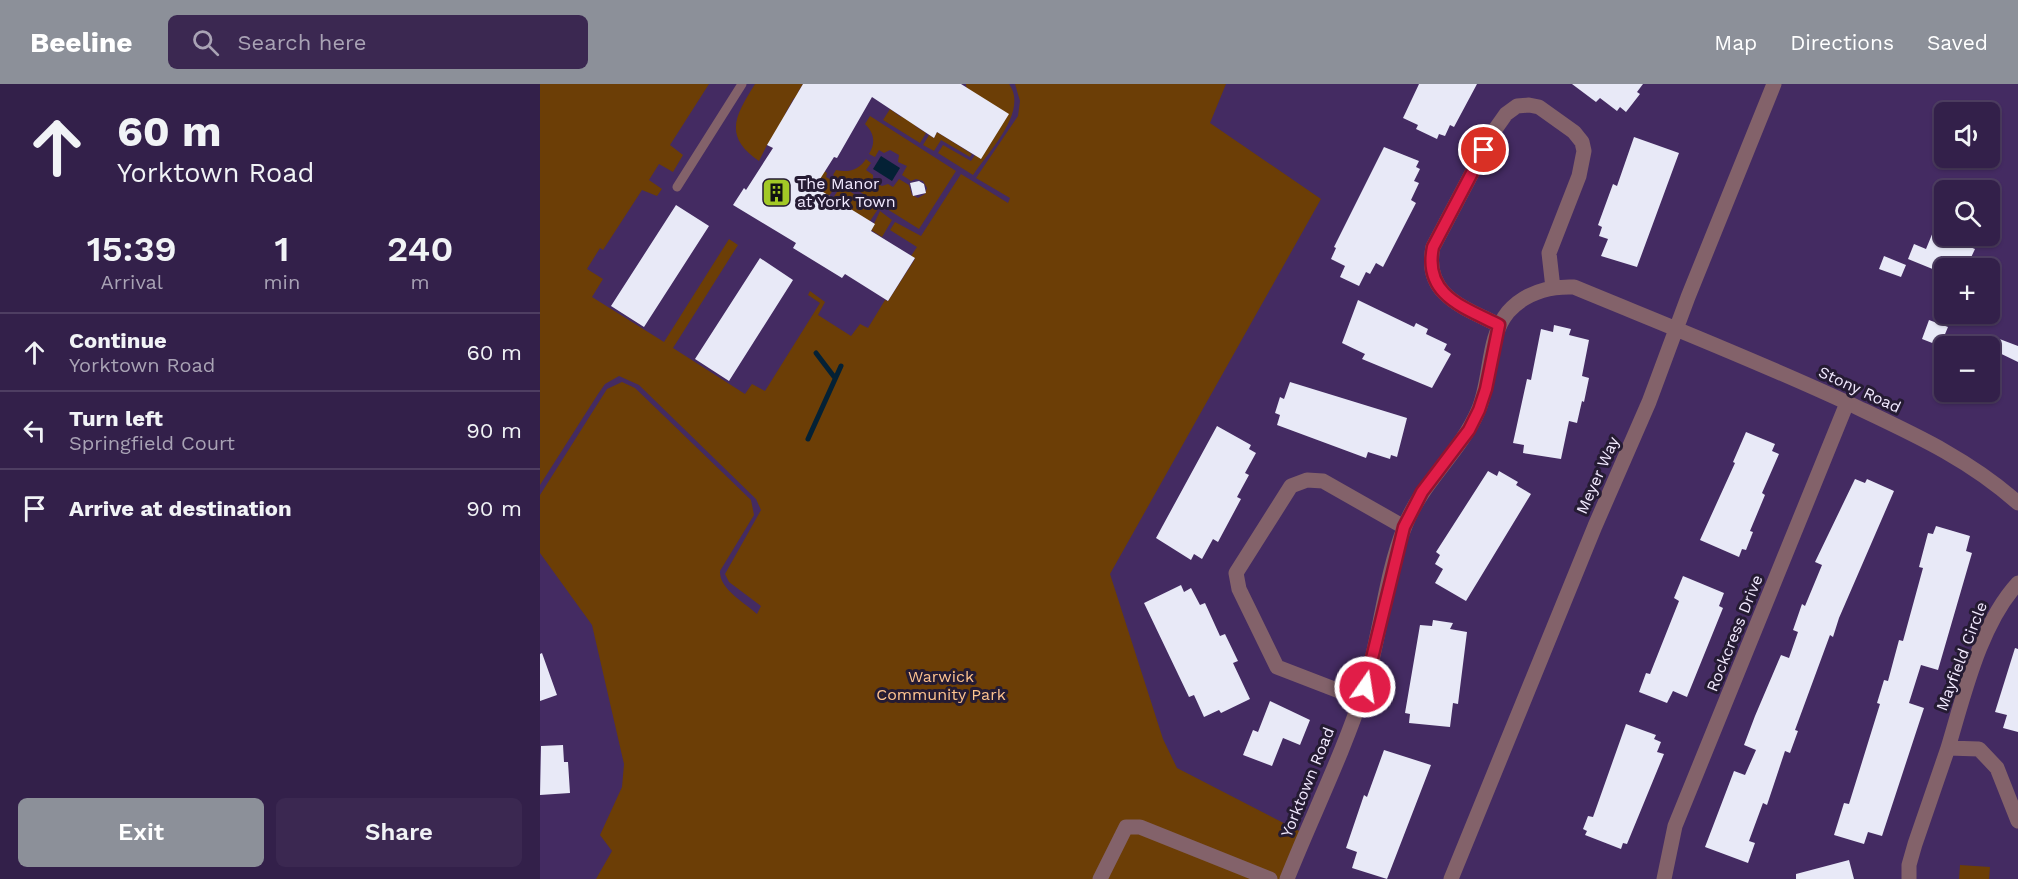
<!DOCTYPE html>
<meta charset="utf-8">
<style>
body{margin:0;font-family:"Work Sans",sans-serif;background:#3b2851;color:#f1f3f6;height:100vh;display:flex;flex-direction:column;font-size:22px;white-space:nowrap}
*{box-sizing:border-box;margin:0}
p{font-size:20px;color:#a9a3b5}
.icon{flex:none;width:33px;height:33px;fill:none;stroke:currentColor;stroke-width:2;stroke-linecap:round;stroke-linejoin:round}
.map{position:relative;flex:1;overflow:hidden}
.details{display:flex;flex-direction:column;background:#33204a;width:540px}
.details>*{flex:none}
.guide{background:#33204a;color:#f1f3f6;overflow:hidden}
.controls{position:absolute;left:1394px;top:18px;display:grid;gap:12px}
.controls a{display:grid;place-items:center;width:66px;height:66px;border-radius:9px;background:#33204a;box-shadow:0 2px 4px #0004,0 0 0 2px #4e3e62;font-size:30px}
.pin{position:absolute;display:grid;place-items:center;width:51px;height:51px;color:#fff;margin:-26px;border:3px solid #fff;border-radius:50%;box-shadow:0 2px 6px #0007}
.me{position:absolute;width:66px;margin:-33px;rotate:13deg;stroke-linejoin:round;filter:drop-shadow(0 0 4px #0008)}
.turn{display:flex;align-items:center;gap:21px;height:126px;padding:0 18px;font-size:27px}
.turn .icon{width:78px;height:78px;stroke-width:2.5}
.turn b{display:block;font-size:42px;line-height:51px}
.eta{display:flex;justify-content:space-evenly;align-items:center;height:102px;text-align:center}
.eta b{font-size:36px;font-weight:600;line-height:42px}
.cta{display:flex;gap:12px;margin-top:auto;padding:12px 18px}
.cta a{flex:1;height:69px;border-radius:9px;background:#8c9099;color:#fff;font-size:24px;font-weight:600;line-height:69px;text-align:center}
.cta a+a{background:#3b2851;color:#f1f3f6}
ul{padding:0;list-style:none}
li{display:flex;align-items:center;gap:18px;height:78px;padding:0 18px;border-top:2px solid #4e3e62}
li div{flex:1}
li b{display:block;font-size:22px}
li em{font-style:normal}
header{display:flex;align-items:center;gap:36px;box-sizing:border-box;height:84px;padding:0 30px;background:#8c9099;color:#fff}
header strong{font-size:28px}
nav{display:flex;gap:33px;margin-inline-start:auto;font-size:21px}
.search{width:420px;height:54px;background:#3b2851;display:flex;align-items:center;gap:15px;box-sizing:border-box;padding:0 21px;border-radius:9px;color:#a9a3b5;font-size:22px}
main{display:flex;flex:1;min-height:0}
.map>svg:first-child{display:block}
.green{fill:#6c3e06}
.water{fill:#042135}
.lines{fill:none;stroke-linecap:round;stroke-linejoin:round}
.stream{stroke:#042135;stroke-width:5}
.building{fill:#e8e9f7}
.service{stroke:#83626a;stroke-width:9}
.minor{stroke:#83626a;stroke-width:15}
.route-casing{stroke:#92132f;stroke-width:15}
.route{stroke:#e11d48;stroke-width:10}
.labels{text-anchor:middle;stroke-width:6;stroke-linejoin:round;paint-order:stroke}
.poi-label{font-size:16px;fill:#f2eaff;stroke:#251b33;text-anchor:start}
.street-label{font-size:16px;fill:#f2eaff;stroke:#251b33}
.park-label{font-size:16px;fill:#ffc490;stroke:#251b33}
</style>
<header>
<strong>Beeline</strong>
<div class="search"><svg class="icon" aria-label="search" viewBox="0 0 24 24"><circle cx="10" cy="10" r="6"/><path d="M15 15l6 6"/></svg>Search here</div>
<nav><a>Map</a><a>Directions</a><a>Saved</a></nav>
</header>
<main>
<section class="details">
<div class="guide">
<div class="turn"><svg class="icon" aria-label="ahead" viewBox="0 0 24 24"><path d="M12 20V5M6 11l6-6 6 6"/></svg><div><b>60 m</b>Yorktown Road</div></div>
</div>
<div class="eta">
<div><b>15:39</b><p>Arrival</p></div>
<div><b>1</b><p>min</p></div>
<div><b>240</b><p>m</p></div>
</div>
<ul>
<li><svg class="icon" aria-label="ahead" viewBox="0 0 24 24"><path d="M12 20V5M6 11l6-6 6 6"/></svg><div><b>Continue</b><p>Yorktown Road</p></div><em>60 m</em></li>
<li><svg class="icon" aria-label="left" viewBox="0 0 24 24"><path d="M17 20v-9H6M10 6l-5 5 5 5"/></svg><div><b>Turn left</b><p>Springfield Court</p></div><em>90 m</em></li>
<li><svg class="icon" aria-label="arrive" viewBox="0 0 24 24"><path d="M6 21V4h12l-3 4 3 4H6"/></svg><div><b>Arrive at destination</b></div><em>90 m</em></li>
</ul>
<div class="cta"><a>Exit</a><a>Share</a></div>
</section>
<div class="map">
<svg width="1478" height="795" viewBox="0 0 1478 795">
<rect width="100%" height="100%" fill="#442b62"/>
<path class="green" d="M 0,0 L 169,0 L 130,61 L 143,71 L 133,88 L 119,80 L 109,96 L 122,105 L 117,112 L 102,106 L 63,166 L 60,164 L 47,185 L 63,195 L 52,213 L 124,258 L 189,155 L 198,161 L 133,264 L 205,310 L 212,300 L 225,307 L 280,219 L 268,211 L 270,207 L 285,218 L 278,231 L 311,252 L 320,240 L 328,244 L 345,216 L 348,217 L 375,175 L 371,172 L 377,163 L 350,146 L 355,138 L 381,152 L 421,90 L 468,119 L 470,114 L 436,94 L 478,32 L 480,17 L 475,0 L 686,0 L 670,39 L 781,115 L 570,490 L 623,655 L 637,684 L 765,750 L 747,795 L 56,795 L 72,767 L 60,751 L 82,703 L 84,680 L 52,541 L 0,469 L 0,411 L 67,305 L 82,298 L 95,304 L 211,416 L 214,431 L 180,487 C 179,505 205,519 217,530 L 221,522 L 189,498 L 185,490 L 221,426 L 216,415 L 99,301 L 79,292 L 65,300 L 58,310 L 0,401 Z
M 215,0 L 263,0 L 258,8 L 264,12 L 254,14 L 245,30 L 250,34 L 227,61 L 219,77 C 183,52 195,32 215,0 Z
M 426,0 L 469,0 C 489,27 448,68 433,91 L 398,69 L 403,61 L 431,77 L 435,71 Z
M 350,25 L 361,33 L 365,27 L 378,35 L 375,42 L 386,49 L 380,59 L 343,36 Z
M 330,32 L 416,87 L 379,145 L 293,91 L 296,86 C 308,89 319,86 326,75 L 331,79 L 326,86 L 333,91 L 333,98 L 342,102 L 348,100 L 353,103 L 359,95 L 369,101 L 372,111 L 378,114 L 385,110 L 387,104 L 383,97 L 376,95 L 371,97 L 362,91 L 367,82 L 358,78 L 359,71 L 350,66 L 344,69 L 339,66 L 335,73 L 329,70 C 336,58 334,49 325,40 Z
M 397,48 L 432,70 L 430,73 L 401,56 L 394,67 L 383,61 L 389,51 L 394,54 Z
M 279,83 L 287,89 L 286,93 L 298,100 L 285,117 L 265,104 Z
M 301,102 L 338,125 L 330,137 L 299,127 L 303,120 L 293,114 Z
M 340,127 L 352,136 L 342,153 L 331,146 Z
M 1420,781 L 1450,783 L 1449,795 L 1419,795 Z"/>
<path class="water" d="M 341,72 L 360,84 L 352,97 L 333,85 Z"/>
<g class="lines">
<path class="stream" d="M 276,269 L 295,294
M 268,355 L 301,282"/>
</g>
<path class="building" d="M 263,0 L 421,0 L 469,30 L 441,75 L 397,48 L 394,54 L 332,13 L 297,74 L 294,73 L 275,103 L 335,140 L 331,147 L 375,174 L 348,217 L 305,190 L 302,194 L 253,164 L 256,159 L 193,121 L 204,104 L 206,106 L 233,64 L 227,61 Z
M 879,0 L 937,0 L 914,43 L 910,41 L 905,52 L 899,50 L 897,55 L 876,45 L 878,41 L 863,34 Z
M 1032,0 L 1103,0 L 1097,8 L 1100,10 L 1086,28 L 1080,23 L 1077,27 L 1060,14 L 1056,18 Z
M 1094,53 L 1139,69 L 1097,183 L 1061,172 L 1068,155 L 1059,152 L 1062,143 L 1058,141 L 1073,100 L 1077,102 Z
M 844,63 L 879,77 L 876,83 L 880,85 L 874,97 L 879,99 L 871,116 L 876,119 L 843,183 L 836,179 L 830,190 L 826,188 L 819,202 L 800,193 L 805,182 L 791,175 L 796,164 L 794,163 Z
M 379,97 L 384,100 L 386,109 L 373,112 L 370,99 Z
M 136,121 L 169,142 L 104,243 L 71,222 Z
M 1393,148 L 1435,165 L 1428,180 L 1408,172 L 1407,175 L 1401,172 L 1395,186 L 1368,175 L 1374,160 L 1386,165 Z
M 1344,172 L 1366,181 L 1361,193 L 1339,185 Z
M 220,174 L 253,196 L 189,297 L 155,275 Z
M 818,216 L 874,243 L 876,239 L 888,245 L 886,250 L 907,260 L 904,266 L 911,270 L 892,304 L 822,275 L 825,270 L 802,259 Z
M 1389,236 L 1408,243 L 1400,262 L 1382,255 Z
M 1014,241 L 1031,245 L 1029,251 L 1049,256 L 1042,292 L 1049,294 L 1044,318 L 1042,317 L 1037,339 L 1029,337 L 1021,375 L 983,369 L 984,361 L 973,359 L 987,295 L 991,296 L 1001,245 L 1013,248 Z
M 1449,251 L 1478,262 L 1478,278 L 1445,262 Z
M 750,298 L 867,334 L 857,373 L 851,371 L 850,375 L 828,368 L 826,374 L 737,341 L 740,331 L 735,329 L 740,313 L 744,315 Z
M 677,342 L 711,361 L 709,365 L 716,369 L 705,389 L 709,391 L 697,413 L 701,415 L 678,458 L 673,455 L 662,475 L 654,470 L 651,476 L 616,454 Z
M 1206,348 L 1235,360 L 1232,367 L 1239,370 L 1222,409 L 1225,411 L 1210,447 L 1213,448 L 1206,466 L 1202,465 L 1199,473 L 1160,456 L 1195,379 L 1193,378 Z
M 948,387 L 957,392 L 959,387 L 978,398 L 976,401 L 991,410 L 926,517 L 895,499 L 903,485 L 895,480 L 900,471 L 896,468 Z
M 1315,395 L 1325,399 L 1327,395 L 1354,407 L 1299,534 L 1293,553 L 1290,551 L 1255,646 L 1258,647 L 1250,669 L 1245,667 L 1227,721 L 1223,719 L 1209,757 L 1215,759 L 1208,779 L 1165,763 L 1194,687 L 1205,691 L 1216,666 L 1204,661 L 1215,632 L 1241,571 L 1249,574 L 1258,548 L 1253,546 L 1262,520 L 1265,522 L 1282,481 L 1275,478 Z
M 1396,442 L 1430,452 L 1426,467 L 1432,469 L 1398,586 L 1381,581 L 1369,619 L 1384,624 L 1342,752 L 1328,748 L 1324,760 L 1294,751 L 1304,719 L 1309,720 L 1340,620 L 1337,619 L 1344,596 L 1348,597 L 1359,556 L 1363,557 L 1383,484 L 1379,483 L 1388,449 L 1393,450 Z
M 1143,492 L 1184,509 L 1179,522 L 1183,524 L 1147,613 L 1133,607 L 1127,619 L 1099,608 L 1106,589 L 1110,590 L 1139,517 L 1134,514 Z
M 641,501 L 644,508 L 651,504 L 660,521 L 665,519 L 680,552 L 685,550 L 698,577 L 693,579 L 710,615 L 681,629 L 679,626 L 664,633 L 654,611 L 649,613 L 604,519 Z
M 893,536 L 913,539 L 910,545 L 927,548 L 918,620 L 913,619 L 910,643 L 869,639 L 870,630 L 865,629 L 880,541 L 892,542 Z
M 1475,564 L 1478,565 L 1478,648 L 1463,644 L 1467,631 L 1455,628 Z
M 2,569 L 17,611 L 0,617 L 0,570 Z
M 730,617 L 770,636 L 760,661 L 743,654 L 732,682 L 703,671 L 713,646 L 718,648 Z
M 1086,640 L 1116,651 L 1114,655 L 1121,658 L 1117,668 L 1124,670 L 1087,760 L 1083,759 L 1081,765 L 1045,751 L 1047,747 L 1043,745 L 1048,732 L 1053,733 Z
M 23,661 L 24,678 L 28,678 L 30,709 L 0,711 L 1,662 Z
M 844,666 L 891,681 L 847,795 L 812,784 L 817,768 L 806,764 L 824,711 L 827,713 Z
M 1309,776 L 1314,795 L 1256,795 L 1256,790 Z"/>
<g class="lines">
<path class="service" d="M 137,103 L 202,0"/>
<path class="minor" d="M 959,241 C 923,223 883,211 893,163 L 954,47 L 966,30 L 977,22 L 989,21 L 999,23 L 1034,48 L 1042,58 L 1044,67 L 1039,92 L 1009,169 L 1013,204
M 820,615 L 737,583 L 699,505 L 696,489 L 751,402 L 767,396 L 783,397 L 864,443
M 1408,664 C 1424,611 1440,540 1478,499
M 560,795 L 586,743 L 600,743 L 730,795
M 747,795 C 772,732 803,670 824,605 C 841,552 844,494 865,442 C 881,399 920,369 938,327 C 952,296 946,255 968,228 C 985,209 1009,202 1034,203 C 1126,241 1220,278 1310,320 C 1371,349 1428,374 1478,419
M 911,795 L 1055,442 L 1109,318 L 1148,213 L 1234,0
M 1124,795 L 1135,742 L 1307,319
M 1369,795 L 1369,781 L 1375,760 L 1408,664 L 1439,665 L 1457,684 L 1478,737"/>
</g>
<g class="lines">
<defs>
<path id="route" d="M 825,603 L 864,443 L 882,408 L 929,346 L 939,326 L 946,305 L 959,241 C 923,223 883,211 893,163 L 944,66"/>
</defs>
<use href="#route" class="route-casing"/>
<use href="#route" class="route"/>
</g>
<defs>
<symbol id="building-square" viewBox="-11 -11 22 22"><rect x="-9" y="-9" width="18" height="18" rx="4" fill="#a3c926" stroke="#251b33"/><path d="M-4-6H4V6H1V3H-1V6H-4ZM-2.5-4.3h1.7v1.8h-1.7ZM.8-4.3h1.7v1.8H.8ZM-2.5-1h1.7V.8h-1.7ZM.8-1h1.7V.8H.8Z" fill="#111"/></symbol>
</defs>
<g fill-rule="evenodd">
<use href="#building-square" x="220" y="92" width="33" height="33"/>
</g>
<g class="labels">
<g class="poi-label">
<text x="257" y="105">The Manor<tspan x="257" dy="18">at York Town</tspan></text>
</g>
<g class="street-label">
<text transform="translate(1320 305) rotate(25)" y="6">Stony Road</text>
<text transform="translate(1057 391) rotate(-66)" y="6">Meyer Way</text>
<text transform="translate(1194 549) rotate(-68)" y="6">Rockcress Drive</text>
<text transform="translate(1421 572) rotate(-69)" y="6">Mayfield Circle</text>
<text transform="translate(767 698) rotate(-68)" y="6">Yorktown Road</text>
</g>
<g class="park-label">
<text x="401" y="598">Warwick<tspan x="401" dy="18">Community Park</tspan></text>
</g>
</g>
</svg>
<div class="controls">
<a><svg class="icon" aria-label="sound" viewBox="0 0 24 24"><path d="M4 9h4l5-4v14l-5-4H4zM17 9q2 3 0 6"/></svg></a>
<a><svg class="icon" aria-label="search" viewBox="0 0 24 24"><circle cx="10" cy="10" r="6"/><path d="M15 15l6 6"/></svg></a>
<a>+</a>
<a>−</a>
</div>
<div class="pin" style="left:944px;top:66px;background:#d93025"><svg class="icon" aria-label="arrive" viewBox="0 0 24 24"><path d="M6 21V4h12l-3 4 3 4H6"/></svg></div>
<svg class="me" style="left:825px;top:603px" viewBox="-20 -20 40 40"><circle r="17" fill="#e11d48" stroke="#fff" stroke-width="3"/><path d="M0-11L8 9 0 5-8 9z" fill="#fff"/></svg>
</div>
</main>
